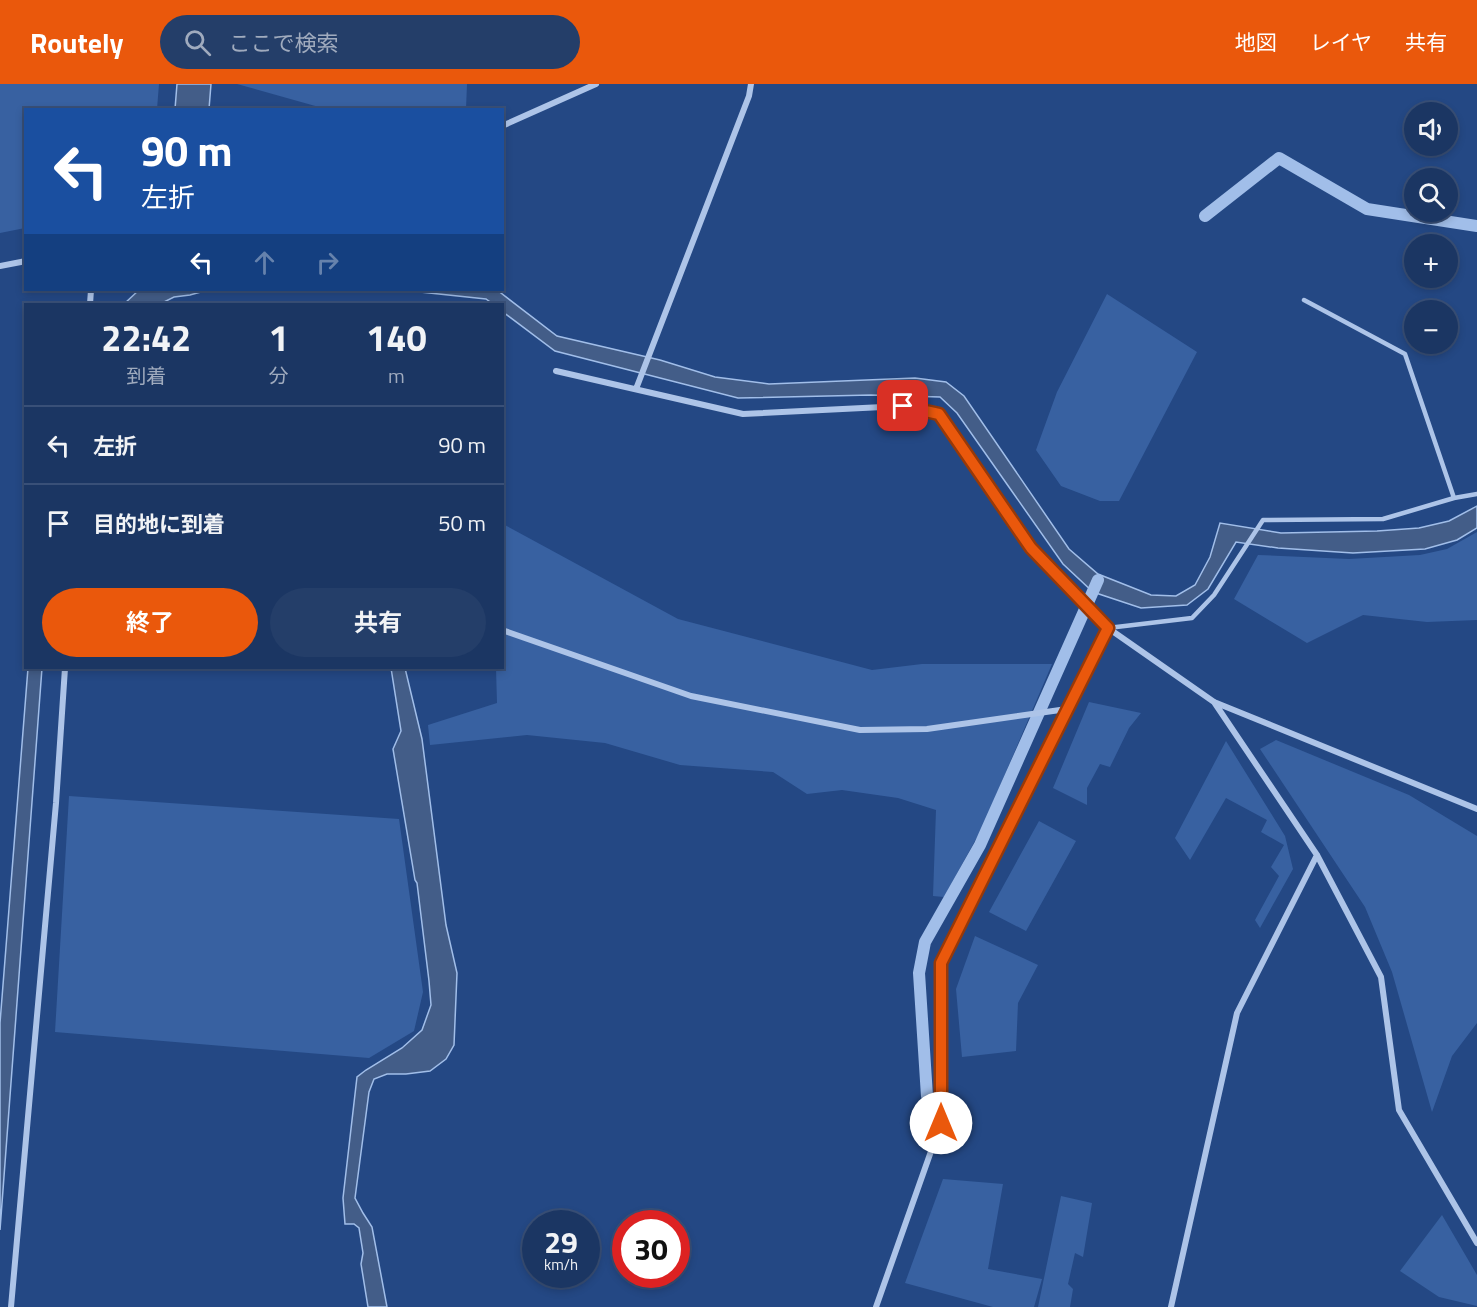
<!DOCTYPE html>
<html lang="ja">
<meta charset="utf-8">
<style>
body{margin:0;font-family:"Titillium Web","Noto Sans JP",sans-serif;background:#243e69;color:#f1f3f6;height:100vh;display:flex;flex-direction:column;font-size:22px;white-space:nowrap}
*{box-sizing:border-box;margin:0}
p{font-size:20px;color:#a0abbe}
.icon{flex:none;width:33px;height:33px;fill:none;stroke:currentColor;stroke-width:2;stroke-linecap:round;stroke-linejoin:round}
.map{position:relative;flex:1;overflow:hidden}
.side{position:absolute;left:24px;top:219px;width:480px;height:366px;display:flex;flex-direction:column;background:#1b3663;border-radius:0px;box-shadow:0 3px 9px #0003,0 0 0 2px #395078}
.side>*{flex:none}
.guide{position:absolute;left:24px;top:24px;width:480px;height:183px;border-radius:0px;box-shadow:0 3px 9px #0003,0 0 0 2px #395078;background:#1a4fa0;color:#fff;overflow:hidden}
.tools{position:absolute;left:1404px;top:18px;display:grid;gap:12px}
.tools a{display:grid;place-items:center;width:54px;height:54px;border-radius:50%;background:#1b3663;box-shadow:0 3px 9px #0003,0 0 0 2px #395078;font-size:30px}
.speed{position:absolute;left:522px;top:1126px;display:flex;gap:12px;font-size:30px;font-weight:700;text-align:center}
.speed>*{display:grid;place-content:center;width:78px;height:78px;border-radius:50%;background:#1b3663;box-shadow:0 3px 9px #0003,0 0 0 2px #395078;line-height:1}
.speed small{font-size:15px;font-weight:400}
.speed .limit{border:9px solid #d22;background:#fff;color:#111}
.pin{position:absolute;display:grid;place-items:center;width:51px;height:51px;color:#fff;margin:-26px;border-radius:12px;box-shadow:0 3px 9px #0006}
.me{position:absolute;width:66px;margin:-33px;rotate:0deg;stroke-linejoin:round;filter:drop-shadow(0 0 4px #0008)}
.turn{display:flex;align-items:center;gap:21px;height:126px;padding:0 18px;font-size:27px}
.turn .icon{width:78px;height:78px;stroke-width:2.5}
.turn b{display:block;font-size:42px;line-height:51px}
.lanes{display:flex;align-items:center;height:57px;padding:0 18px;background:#0003;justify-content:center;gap:30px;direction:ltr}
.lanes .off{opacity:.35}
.eta{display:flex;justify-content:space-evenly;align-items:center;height:102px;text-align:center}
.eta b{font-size:36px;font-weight:700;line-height:42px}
.action{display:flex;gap:12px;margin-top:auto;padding:12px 18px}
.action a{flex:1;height:69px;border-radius:36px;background:#ea580c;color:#fff;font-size:24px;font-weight:700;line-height:69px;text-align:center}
.action a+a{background:#243e69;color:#f1f3f6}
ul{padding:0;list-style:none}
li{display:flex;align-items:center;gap:18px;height:78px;padding:0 18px;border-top:2px solid #395078}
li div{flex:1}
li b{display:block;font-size:22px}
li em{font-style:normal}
header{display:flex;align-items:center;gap:36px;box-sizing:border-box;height:84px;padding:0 30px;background:#ea580c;color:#fff}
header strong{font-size:28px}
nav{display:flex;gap:33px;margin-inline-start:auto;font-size:21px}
.search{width:420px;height:54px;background:#243e69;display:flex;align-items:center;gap:15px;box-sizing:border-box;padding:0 21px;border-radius:33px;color:#a0abbe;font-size:22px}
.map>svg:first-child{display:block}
.green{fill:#3861a1}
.water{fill:#435d88;stroke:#a1bee9;stroke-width:1.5}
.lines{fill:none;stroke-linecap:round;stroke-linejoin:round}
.stream{stroke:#a1bee9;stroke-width:12}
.service{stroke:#adc4e8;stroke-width:4.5}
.minor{stroke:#adc4e8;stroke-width:6}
.route-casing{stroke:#983908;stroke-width:15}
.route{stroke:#ea580c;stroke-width:10}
</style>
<header>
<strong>Routely</strong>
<div class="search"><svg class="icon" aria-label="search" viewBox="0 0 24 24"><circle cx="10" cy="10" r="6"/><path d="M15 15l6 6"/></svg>ここで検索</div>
<nav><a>地図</a><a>レイヤ</a><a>共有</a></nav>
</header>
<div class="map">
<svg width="1477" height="1223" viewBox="0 0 1477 1223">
<rect width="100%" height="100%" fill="#244884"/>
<path class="green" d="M 0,0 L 159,0 L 157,25 L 26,26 L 25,144 L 0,149 Z
M 237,0 L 467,0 L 466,25 L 326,25 Z
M 1107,210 L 1197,268 L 1119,417 L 1100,417 L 1061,402 L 1036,366 L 1057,308 Z
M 503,440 L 678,535 L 872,586 L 922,580 L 1052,580 L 982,744 L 944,813 L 933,812 L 936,726 L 898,714 L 842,706 L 807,710 L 773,688 L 680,681 L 605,659 L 527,651 L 430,661 L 428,641 L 497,619 L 496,584 L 502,584 Z
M 1477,448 L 1477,536 L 1427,538 L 1363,531 L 1307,559 L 1234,515 L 1258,471 L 1349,475 L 1420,471 L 1447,465 Z
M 1089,618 L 1141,629 L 1129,644 L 1110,683 L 1100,680 L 1087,704 L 1087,721 L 1053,704 Z
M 1276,656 L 1409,711 L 1477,752 L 1477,939 L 1452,972 L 1432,1028 L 1392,888 L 1365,823 L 1260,665 Z
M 1226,657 L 1285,752 L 1293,785 L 1260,844 L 1255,836 L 1279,792 L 1271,783 L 1284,761 L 1261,748 L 1267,736 L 1226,714 L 1190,776 L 1175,754 Z
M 69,712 L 399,735 L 423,908 L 414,947 L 369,974 L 55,948 Z
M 1039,737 L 1076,757 L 1026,847 L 989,828 Z
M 975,852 L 1038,881 L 1018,919 L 1016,967 L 962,973 L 956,905 Z
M 943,1095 L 1003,1100 L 988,1185 L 1042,1195 L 1034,1223 L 993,1223 L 905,1199 Z
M 1061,1112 L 1092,1119 L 1083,1173 L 1075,1169 L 1068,1200 L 1073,1205 L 1070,1223 L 1038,1223 Z
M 1442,1131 L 1477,1191 L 1477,1222 L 1439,1213 L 1400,1187 Z"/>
<path class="water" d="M 177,0 L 211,0 L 209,25 L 175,25 Z
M 139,206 L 208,206 L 190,211 L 174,213 L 160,220 L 124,220 Z
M 401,206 L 497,206 L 557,252 L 660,276 L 715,293 L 769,300 L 915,294 L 946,298 L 964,312 L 1069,465 L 1098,490 L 1151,511 L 1176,512 L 1195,501 L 1210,473 L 1220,439 L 1281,449 L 1377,447 L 1419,444 L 1449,437 L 1477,422 L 1477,444 L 1457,456 L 1425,465 L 1353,469 L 1278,464 L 1236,458 L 1208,505 L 1187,521 L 1141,524 L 1093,508 L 1063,480 L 957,329 L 940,313 L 871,311 L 738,314 L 555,267 L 503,228 L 502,220 L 493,220 L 486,215 Z
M 28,584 L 42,584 L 0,1146 L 0,939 Z
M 391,584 L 405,584 L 422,655 L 446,841 L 457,889 L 454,961 L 446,975 L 430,987 L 406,990 L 387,990 L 374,995 L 369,1008 L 355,1114 L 363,1129 L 372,1143 L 387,1223 L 368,1223 L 361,1180 L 363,1169 L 359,1144 L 354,1140 L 345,1140 L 343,1114 L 357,993 L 366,986 L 402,964 L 422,946 L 431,921 L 429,897 L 417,799 L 415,796 L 393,665 L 401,647 Z"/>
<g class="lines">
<path class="stream" d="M 1205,132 L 1279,74 L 1367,125 L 1477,142
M 927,1012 L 919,889 L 925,858 L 980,761 L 1098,496"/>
<path class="service" d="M 1304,216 L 1405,270 L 1454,414
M 1108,544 L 1192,534 L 1214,511 L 1263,436 L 1383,435 L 1454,414 L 1477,410"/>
<path class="minor" d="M 502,42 L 596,0
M 0,182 L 26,177
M 90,220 L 91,206
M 556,287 L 743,330 L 903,322 L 939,330 L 1031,463 L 1108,544 L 1214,618 L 1477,725
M 636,305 L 749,12 L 751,0
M 502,546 L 691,612 L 860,646 L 927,645 L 1067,625
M 1214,618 L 1317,771 L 1381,893 L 1399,1026 L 1477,1159
M 11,1223 L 56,719 L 65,584
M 876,1223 L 941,1039 L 941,879 L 1108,544
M 1171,1223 L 1237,929 L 1317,771"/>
</g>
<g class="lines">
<defs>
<path id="route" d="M 903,322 L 939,330 L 1031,464 L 1108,544 L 941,879 L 941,1039"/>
</defs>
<use href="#route" class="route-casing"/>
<use href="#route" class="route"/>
</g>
</svg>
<div class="tools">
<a><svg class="icon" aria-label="sound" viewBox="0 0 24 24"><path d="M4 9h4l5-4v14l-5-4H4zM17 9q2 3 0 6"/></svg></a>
<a><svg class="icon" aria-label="search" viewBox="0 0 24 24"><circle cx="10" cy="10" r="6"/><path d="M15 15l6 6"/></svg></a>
<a>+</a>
<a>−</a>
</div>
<div class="speed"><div>29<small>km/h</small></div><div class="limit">30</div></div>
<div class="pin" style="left:903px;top:322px;background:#d93025"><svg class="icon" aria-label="arrive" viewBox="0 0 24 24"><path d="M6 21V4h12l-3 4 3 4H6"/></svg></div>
<svg class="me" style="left:941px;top:1039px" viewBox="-20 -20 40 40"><circle r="19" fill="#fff"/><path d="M0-13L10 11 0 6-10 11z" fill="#ea580c"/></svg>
<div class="guide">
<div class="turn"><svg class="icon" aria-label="left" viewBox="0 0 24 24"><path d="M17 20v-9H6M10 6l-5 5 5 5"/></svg><div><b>90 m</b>左折</div></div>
<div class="lanes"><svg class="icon" aria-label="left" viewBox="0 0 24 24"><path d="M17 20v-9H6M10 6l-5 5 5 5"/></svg><svg class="icon off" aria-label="ahead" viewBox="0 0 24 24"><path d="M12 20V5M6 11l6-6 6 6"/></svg><svg class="icon off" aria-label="right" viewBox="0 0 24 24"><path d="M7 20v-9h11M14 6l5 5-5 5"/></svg></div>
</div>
<section class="side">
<div class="eta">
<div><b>22:42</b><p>到着</p></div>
<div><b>1</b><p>分</p></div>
<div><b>140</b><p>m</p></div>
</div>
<ul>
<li><svg class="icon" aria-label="left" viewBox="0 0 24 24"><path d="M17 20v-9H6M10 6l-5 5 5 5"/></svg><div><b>左折</b></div><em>90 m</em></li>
<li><svg class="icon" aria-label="arrive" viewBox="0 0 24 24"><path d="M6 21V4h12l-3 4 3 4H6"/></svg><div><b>目的地に到着</b></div><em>50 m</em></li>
</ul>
<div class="action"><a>終了</a><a>共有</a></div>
</section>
</div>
